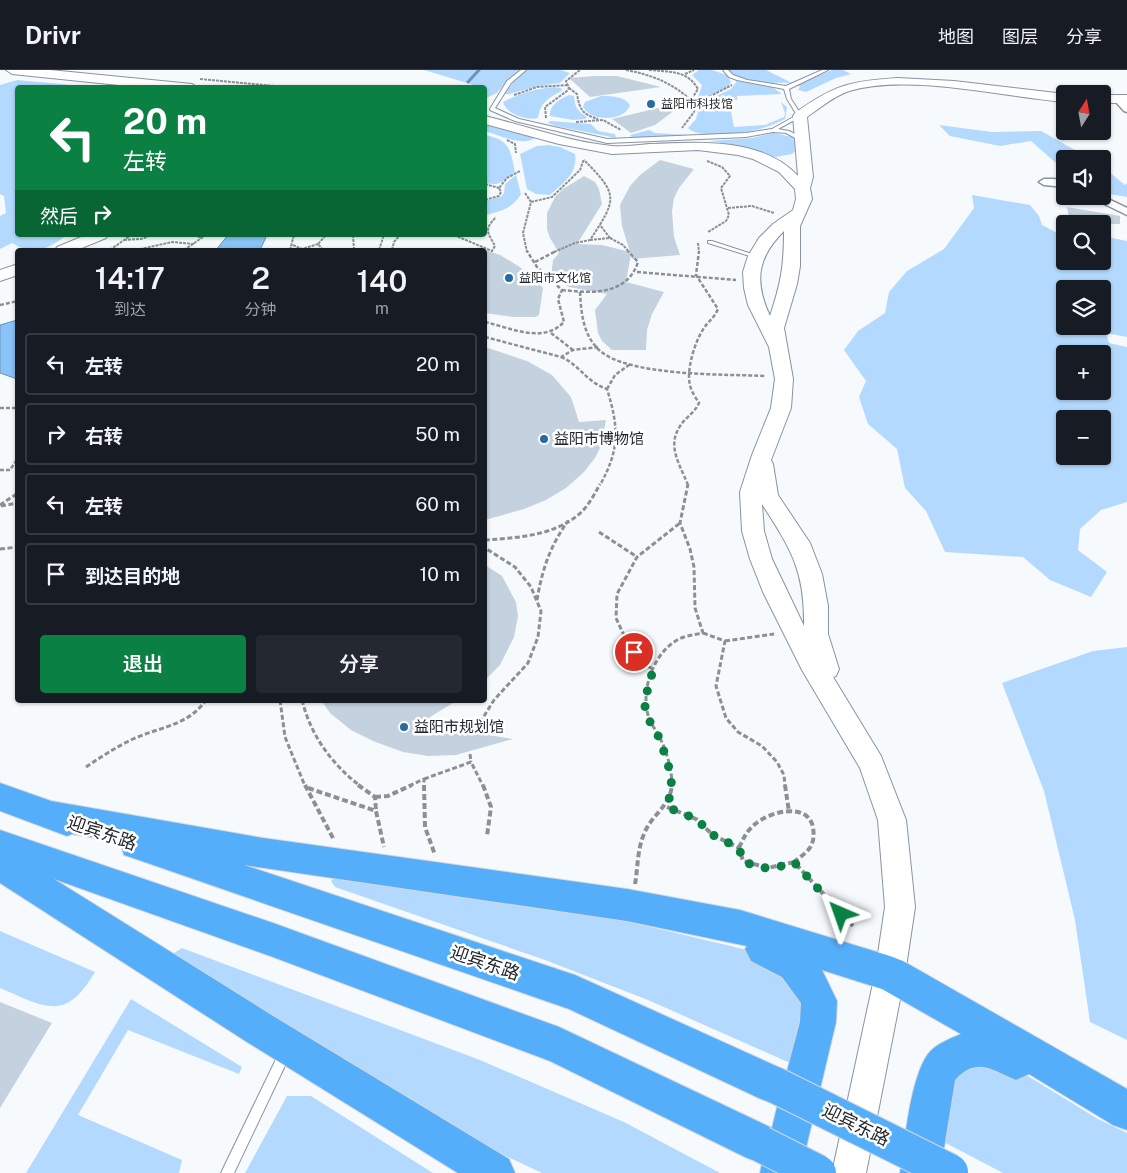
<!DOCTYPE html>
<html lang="zh">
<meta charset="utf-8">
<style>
body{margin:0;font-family:"Public Sans","Noto Sans SC",sans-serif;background:#242831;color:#f1f3f6;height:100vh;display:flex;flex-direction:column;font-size:19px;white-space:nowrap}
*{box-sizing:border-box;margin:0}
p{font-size:16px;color:#9ea1a6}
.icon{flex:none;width:28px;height:28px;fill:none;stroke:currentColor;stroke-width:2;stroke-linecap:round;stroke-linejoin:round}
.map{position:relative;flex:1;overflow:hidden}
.details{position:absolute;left:15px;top:178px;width:472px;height:455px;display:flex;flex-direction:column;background:#171b24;border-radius:5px;box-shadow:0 1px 4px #0004}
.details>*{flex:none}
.guide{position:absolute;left:15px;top:15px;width:472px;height:152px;border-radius:5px;box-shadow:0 1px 4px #0004;background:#0b8043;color:#fff;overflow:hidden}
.needle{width:32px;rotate:11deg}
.buttons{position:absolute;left:1056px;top:15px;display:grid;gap:10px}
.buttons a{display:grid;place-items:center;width:55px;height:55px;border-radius:5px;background:#171b24;box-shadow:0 1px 4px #0004;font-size:25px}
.pin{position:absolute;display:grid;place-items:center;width:42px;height:42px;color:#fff;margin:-21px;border:2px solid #fff;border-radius:50%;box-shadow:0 1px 5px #0007}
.me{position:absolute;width:55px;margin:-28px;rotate:317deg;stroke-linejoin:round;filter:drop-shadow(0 0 4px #0008)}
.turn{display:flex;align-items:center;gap:18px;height:105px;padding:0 25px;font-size:22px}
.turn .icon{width:65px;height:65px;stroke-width:2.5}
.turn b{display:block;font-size:35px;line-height:42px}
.then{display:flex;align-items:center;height:48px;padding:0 25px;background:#0003;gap:10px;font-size:19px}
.eta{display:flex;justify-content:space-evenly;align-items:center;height:85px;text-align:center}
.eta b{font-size:30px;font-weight:600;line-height:35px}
.button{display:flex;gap:10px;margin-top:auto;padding:10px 25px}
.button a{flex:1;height:58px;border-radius:5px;background:#0b8043;color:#fff;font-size:20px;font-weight:600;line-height:58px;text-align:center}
.button a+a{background:#242831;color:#f1f3f6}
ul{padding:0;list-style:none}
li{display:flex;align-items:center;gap:15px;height:62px;margin:0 10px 8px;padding:0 15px;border:2px solid #363941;border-radius:5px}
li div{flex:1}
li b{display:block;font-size:19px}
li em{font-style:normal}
header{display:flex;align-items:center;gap:30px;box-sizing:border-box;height:70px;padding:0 25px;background:#171b24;border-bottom:1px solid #363941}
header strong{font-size:24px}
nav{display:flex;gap:28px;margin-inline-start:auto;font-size:18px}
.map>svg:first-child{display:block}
.green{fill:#b3dafe;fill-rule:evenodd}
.water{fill:#89c3f7;stroke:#6993b9}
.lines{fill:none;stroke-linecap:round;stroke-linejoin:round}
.stream{stroke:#6993b9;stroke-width:3}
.building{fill:#c4d2df}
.lane-casing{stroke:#8794a1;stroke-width:2}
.street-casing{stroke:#8794a1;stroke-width:3}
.secondary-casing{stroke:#8794a1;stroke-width:2}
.highway-casing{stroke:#d6d7d8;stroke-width:2}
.path-far3{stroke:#8c9094;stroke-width:2;stroke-dasharray:3 1;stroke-linecap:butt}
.path-far2{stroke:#8c9094;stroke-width:2.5;stroke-dasharray:4 2;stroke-linecap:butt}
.path-far1{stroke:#8c9094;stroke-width:3;stroke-dasharray:5 2.5;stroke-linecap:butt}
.path{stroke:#8c9094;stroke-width:4;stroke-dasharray:6 3;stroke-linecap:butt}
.lane{fill:#fff;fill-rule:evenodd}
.street{fill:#fff;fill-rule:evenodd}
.secondary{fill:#fff;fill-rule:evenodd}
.highway{fill:#55aef9;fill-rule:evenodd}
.highway-bridge-casing{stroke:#d6d7d8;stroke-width:38;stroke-linecap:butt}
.highway-bridge{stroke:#55aef9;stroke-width:36}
.route{stroke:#0b8043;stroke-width:9;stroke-dasharray:0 16.2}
.poi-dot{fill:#286aa0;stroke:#fff;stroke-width:2}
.labels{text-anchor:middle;stroke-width:5;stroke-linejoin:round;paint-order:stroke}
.far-poi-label{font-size:12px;fill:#1e2328;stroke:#fff;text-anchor:start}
.poi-label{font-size:15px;fill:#1e2328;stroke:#fff;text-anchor:start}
.near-street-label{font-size:18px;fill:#1e2328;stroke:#fff}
</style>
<header>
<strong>Drivr</strong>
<nav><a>地图</a><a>图层</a><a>分享</a></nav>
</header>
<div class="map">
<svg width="1127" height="1103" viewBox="0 0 1127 1103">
<rect width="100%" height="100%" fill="#f7fafd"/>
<path class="green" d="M 424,0 L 521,0 L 508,9 L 497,23 L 486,28 L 485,18 L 480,17 L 482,16 L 480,17 Z
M 527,0 L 561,0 L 570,3 L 560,13 L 538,16 L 509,24 L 505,24 L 516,8 Z
M 699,0 L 712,0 L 727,5 L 731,12 L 728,17 L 697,31 L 702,15 L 692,5 Z
M 728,0 L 766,0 L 792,13 C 773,12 741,17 728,0 Z
M 832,0 L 843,0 L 851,4 L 836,8 L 806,22 L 798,20 L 800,16 L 796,15 Z
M 17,10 L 93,17 L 18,18 L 18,165 L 67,165 C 47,179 35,187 12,173 L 0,179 L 0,146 L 6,143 L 4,126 L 0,124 L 0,15 Z
M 737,11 L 772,17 L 782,24 L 737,26 L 737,30 L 717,30 L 712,28 L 731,19 Z
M 554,17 L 561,18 L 562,21 C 549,27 540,33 538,48 C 527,51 506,44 503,32 C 520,23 535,19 554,17 Z
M 569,25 L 574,26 C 575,37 577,41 587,47 L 585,49 L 573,50 L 550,46 C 549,35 560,29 569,25 Z
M 601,26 C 611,26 624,26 630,35 C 625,52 590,52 583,37 L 585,32 Z
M 709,29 L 729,32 L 734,57 L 765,55 L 784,47 L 785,43 L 781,32 L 787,37 L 785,49 C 778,52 770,56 763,58 C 748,63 699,70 688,58 L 696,49 L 699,38 Z
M 550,51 L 591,54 L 598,61 L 615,64 L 616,68 L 556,56 L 548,53 Z
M 485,55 L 535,68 C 522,77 499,65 485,61 Z
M 939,55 L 992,62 L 1041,61 L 1091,89 L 1065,89 L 1065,101 L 1031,71 L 1000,76 L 950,66 Z
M 649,60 L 655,63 L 688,65 L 632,68 L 630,65 Z
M 773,63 L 793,67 L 796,80 L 792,84 L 776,87 L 750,78 L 709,71 L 752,68 Z
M 485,65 C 510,70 510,79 515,102 C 503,110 501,117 485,113 Z
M 548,75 L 560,77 L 575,84 C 578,104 563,113 550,125 L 536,124 L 527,119 L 520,84 L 537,76 Z
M 1103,97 L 1125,115 L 1127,113 L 1127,127 L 1103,123 Z
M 516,105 L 521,124 C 513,138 500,142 485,145 L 485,131 L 501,127 L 504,123 L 505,114 Z
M 972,125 L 1030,135 L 1039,146 L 1042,155 L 1065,167 L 1065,191 L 1102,191 L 1103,166 L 1127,171 L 1127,267 L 1106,263 L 1109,273 L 1127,277 L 1127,432 L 1101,440 L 1080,459 L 1078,480 L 1107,502 L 1091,527 L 1050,510 L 1023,487 L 945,482 L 926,441 L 905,418 L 897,379 L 868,354 L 859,327 L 866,311 L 844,280 L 858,261 L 885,243 L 889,222 L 907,201 L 944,179 L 974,138 ZM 1065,219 L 1102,219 L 1102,256 L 1065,256 ZM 1065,284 L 1102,284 L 1102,321 L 1065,321 ZM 1065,349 L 1102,349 L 1102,386 L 1065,386 Z
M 1127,577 L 1127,970 L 1090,952 L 1075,850 L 1044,721 L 1002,613 L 1093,581 Z
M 337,804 L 555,834 L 764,884 L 806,918 L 799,997 L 648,930 L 545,890 L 335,817 L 331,811 Z
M 0,861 L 95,902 C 65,953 45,937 0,918 Z
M 182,878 L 480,990 L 624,1052 L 720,1103 L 542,1103 L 470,1069 L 175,891 L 174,883 Z
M 131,929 L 242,997 L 239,1004 L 128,960 L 78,1045 L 182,1090 L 179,1103 L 26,1103 Z
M 968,990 L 1013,997 L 1098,1049 L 1127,1063 L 1127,1103 L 1003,1103 L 936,1068 L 944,1019 Z
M 287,1026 L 311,1026 L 433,1103 L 245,1103 Z"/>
<path class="water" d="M 228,165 L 267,165 L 260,180 L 216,180 Z
M 17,250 L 18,250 L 17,309 L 0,303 L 0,255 Z"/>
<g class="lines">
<path class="stream" d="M 468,12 L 479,0"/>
</g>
<path class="building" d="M 595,6 L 617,6 L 661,17 L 590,27 L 569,8 Z
M 687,31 L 655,55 L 631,63 L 612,49 Z
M 660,90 L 694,99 L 679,118 L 674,128 L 672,141 L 674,167 L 680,185 L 632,189 L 631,184 L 626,212 L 664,222 L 652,244 L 647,260 L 646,280 L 612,280 L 602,271 L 598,263 L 595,240 L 607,224 L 569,217 L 551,207 L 553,190 L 559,183 L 550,168 L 547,159 L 547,143 L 555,127 L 563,119 L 584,106 L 595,112 L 599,119 L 602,134 L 577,174 L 602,175 L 630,182 L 622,156 L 620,135 L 630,116 L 640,105 Z
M 1067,137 L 1120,146 L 1120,154 L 1070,154 Z
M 485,180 L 500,185 L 515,194 L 529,203 L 543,218 L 539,245 L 535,247 L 513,247 L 485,243 Z
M 485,277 L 527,291 L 552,305 L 571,327 L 579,352 L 606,350 L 601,376 L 595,388 L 584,402 L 566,418 L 546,430 L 524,439 L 485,450 Z
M 485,495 L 502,506 L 516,532 L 518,546 L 514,567 L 500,595 L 485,610 Z
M 321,630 L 458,630 L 430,647 L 482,664 L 513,669 L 456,685 L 428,686 L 403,682 L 373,671 L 351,660 L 330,643 Z
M 0,932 L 52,953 L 0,1038 Z"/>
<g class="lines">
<defs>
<path id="lane" d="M 521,0 L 526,0 L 511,13 L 495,38 L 519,49 L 607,69 L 746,63 L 772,59 L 797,45 L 787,29 L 784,19 L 737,10 L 729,7 L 723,0 L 728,0 L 733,5 L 747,10 L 786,16 L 822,0 L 828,0 L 789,19 L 791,29 L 802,46 L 778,59 L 789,61 L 803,68 L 803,70 L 799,70 L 786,63 L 773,62 L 746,67 L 607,73 L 515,51 L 490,40 L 490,39 L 507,11 Z
M 708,171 L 712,171 L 758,186 L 753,187 L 708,173 Z
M 285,977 L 289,979 L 291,983 L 234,1103 L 221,1103 L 281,979 Z"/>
<path id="street" d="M 1119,27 L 1127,33 L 1127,42 L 1124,41 L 1114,30 Z
M 1054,109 L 1065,111 L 1065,117 L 1044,115 L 1039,112 L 1044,109 Z
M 1088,126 L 1102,126 L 1127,138 L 1127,145 Z"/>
<path id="secondary" d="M 6,0 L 50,0 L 192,14 L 198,18 L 148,18 L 12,4 Z
M 898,8 L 954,11 L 1065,24 L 1065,32 C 1003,27 908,3 849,21 C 834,26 820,38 807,47 L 813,107 L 810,118 L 812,129 L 800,156 L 800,196 L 797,214 L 784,258 L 793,309 L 791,338 L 771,390 L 773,394 L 778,425 L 810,473 L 822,504 L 828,536 L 828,564 L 839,599 L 836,606 L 833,607 L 881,686 L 906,750 L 915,837 L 905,904 L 866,1103 L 832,1103 L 875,904 L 885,837 L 878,750 L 860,698 L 802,600 L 763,522 L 750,489 L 742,461 L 740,422 L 752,385 L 771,338 L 775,309 L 769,277 L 748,235 L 744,218 L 743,202 L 748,186 L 759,168 L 773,154 L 793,140 L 796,129 L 795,119 L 779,102 L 753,89 L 738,85 L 698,80 L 612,84 L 559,74 L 485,54 L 485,46 C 526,56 569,72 612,76 C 624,77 637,75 650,74 C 698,72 762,67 798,106 L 793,46 L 795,43 C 834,15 850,11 898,8 ZM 784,161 C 784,196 781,213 770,246 C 754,211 757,188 784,161 ZM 762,434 C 791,479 805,501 804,556 L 772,489 L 764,461 Z
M 1102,25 L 1127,25 L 1127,33 L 1102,33 Z
M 86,165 L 108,165 L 106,168 L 77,180 L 55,180 L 57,177 Z
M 18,194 L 18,205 L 0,211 L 0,200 Z"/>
<path id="highway" d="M 0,713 L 51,731 L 263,768 L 627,819 L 740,840 L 890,886 L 903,891 L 1127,1019 L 1127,1060 L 1113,1055 L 1029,1004 L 1016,1010 C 992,1000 977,986 955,1010 L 940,1103 L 900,1103 C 905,1071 910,1009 928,984 C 936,974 949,969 961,964 L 882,919 L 822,900 L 837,931 L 836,952 L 800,1103 L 760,1103 L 762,1093 L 747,1088 L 550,991 L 273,887 L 54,809 L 273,946 L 509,1089 L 515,1103 L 458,1103 L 247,972 L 0,813 L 0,760 L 273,853 L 559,957 L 772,1058 L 778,1033 L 775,1034 L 761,1029 L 569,939 L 136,789 L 124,785 L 120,772 L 72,764 L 67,766 L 0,741 ZM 244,795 L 627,851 L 747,876 L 745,879 L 751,891 L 782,907 L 801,933 L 800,952 L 787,1001 L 575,905 Z"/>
</defs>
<use href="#lane" class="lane-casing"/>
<use href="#street" class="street-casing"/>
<use href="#secondary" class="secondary-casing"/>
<use href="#highway" class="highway-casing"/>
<path class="path-far3" d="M 626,0 C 653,5 675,14 695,34 L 694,42 L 682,58
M 649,0 C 670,2 687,0 698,19 L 691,30
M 685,4 L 694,0
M 200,9 L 296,18
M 569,18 L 577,24 C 580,40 582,44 598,49
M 514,25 L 537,17 L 567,15
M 695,34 L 732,15
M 546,48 L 545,37 L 567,21 L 569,18 L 566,11 L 580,0
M 576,52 L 603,50 L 621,60
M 507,70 L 515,74 L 516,83
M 707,91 L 722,97 L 730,106 L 721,118 L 729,145 L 726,151 L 708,162
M 485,114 L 499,118
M 525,123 L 531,132 L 523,163 L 527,182
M 485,130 L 499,126 L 501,122 L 499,118 L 507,108 L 520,101
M 531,132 L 552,127 L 580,100 L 584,89
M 728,138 L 752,136 L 774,143
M 194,165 L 202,168
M 353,165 L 354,180
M 454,165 L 492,181 L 495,176 C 487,161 484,160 496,147
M 610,168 L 623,175 L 629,182
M 124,170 L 141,169 L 152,165
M 590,170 L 610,168 L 600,155
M 698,173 L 699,182
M 293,175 L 302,179 L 318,174
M 110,180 L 131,165
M 136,180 L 172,172 L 194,174
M 184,180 L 206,165
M 290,180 L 294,165
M 323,180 L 318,174 L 326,165
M 379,180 L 384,165
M 392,180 L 394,172 L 400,165
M 554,182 L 575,173 L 590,170 C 617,129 619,125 584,90"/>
<path class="path-far2" d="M 491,181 L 492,181
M 535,192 L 556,181
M 637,202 L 736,210
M 562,220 C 591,223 627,226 638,192 L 628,181
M 580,222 C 581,242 583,264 598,279 C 626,307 726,304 766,306
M 0,235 L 18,231
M 485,252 C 511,258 543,274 564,252 L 558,229 L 562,220 L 537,197 L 527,181
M 551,263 L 573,280
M 485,267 L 561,287 L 573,280 L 598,277
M 561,287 C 580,295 586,312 607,319 C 619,358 620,379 600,415
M 607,319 L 615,305 L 629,295
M 0,338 L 18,338
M 0,400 L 10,400 L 18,388
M 688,415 C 681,397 667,377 679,358 C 684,348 694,344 699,333 C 696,328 691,321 690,315 C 686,300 695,271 704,258 C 710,249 713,250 718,239 L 696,205 L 699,181"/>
<path class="path-far1" d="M 0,435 L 18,423
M 1,436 L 18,433
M 599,462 L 637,487
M 485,470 C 515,468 553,466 578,445 C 588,437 594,425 600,414
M 0,479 L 18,477
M 537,530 C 542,500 550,476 568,451
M 703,563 L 725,571 L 716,616 L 726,648 L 738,662 L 762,676 L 777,692 L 784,705 L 785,716
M 725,571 L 774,564
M 653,599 L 641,593 L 627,572 L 616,548 L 617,524 L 637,487 L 680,453
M 280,630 L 285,667 L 305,716
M 302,630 C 311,666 331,693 360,716
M 476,659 L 494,630 L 528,593 L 538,567 L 541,541 L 531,517 L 515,497 L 485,478
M 470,684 L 471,692
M 86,697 C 101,687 116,677 133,669 C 159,657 188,656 206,630
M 424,709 L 471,692 L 483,716
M 409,716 L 424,709 L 424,716
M 672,716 C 672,700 667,682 660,668 C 657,661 651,655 649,648 C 640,623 652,587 674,572 C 682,566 693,565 703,563 L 695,538 L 694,497 L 690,479 L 680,453 L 688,414"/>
<path class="path" d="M 305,715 L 334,770
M 358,715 L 375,727 L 376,741
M 424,715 L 425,757 L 435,785
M 483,715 L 491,737 L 487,766
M 785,715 L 789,742
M 308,718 L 376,741 L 384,777
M 375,727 L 388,726 L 412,715
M 667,737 L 696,749 L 713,765 L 739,778 L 743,791 L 768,798 L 794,792 L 853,856
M 739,778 C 743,769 746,762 754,755 C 768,742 807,731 813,757 C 814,764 814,770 811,776 C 807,783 800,787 794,792
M 635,814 C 638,798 637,780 644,764 C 651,745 670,737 672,715"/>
<use href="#lane" class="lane"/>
<use href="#street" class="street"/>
<use href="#secondary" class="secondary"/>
<use href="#highway" class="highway"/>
<defs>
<path id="highway-bridge" d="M 775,1015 L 950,1102
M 761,1074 L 818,1103"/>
</defs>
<use href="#highway-bridge" class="highway-bridge-casing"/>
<use href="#highway-bridge" class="highway-bridge"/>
</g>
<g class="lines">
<path class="route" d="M 634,582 L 641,593 L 653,600 L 644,633 L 649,650 L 660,669 L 669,698 L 672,717 L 667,737 L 696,749 L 713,765 L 739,778 L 743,791 C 763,800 772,800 794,792 L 841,844"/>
</g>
<g class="poi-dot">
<circle cx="651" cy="34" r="5"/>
<circle cx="509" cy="208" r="5"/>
<circle cx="544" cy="369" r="5"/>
<circle cx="404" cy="657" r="5"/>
</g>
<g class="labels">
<g class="far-poi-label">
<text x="661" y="38">益阳市科技馆</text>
<text x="519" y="212">益阳市文化馆</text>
</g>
<g class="poi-label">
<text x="554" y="374">益阳市博物馆</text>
<text x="414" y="662">益阳市规划馆</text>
</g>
<g class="near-street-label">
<text transform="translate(102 763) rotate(19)" y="6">迎宾东路</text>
<text transform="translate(485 893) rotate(19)" y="6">迎宾东路</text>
<text transform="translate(856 1055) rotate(26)" y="6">迎宾东路</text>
</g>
</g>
</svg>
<div class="buttons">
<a><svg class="needle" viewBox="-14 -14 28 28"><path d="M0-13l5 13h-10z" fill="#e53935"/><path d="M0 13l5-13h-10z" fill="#9ea1a6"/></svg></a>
<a><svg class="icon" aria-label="sound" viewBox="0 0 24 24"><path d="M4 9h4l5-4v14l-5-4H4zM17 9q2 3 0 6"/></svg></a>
<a><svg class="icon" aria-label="search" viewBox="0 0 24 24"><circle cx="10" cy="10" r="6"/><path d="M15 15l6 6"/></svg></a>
<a><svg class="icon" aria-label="layers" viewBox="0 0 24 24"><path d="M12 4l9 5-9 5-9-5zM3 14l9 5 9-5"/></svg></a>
<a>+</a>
<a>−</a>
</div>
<div class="pin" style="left:634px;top:582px;background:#d93025"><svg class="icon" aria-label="arrive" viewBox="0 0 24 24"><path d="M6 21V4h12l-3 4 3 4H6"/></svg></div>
<svg class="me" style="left:841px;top:844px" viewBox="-20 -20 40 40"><path d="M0-17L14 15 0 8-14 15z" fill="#0b8043" stroke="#fff" stroke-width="4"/></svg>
<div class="guide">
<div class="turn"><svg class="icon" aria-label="left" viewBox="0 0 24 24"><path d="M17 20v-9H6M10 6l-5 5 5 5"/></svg><div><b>20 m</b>左转</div></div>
<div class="then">然后<svg class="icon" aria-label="right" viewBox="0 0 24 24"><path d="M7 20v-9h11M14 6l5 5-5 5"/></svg></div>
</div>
<section class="details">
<div class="eta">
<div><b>14:17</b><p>到达</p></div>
<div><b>2</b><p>分钟</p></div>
<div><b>140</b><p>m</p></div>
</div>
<ul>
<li><svg class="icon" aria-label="left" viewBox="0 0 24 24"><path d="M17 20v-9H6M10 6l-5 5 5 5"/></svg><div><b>左转</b></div><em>20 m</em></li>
<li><svg class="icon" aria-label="right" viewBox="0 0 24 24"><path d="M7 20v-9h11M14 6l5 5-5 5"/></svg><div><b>右转</b></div><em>50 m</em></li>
<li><svg class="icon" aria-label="left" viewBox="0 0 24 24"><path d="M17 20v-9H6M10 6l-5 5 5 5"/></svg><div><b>左转</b></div><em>60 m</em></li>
<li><svg class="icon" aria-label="arrive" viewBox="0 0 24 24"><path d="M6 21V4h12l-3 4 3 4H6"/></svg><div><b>到达目的地</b></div><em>10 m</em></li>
</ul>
<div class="button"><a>退出</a><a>分享</a></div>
</section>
</div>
